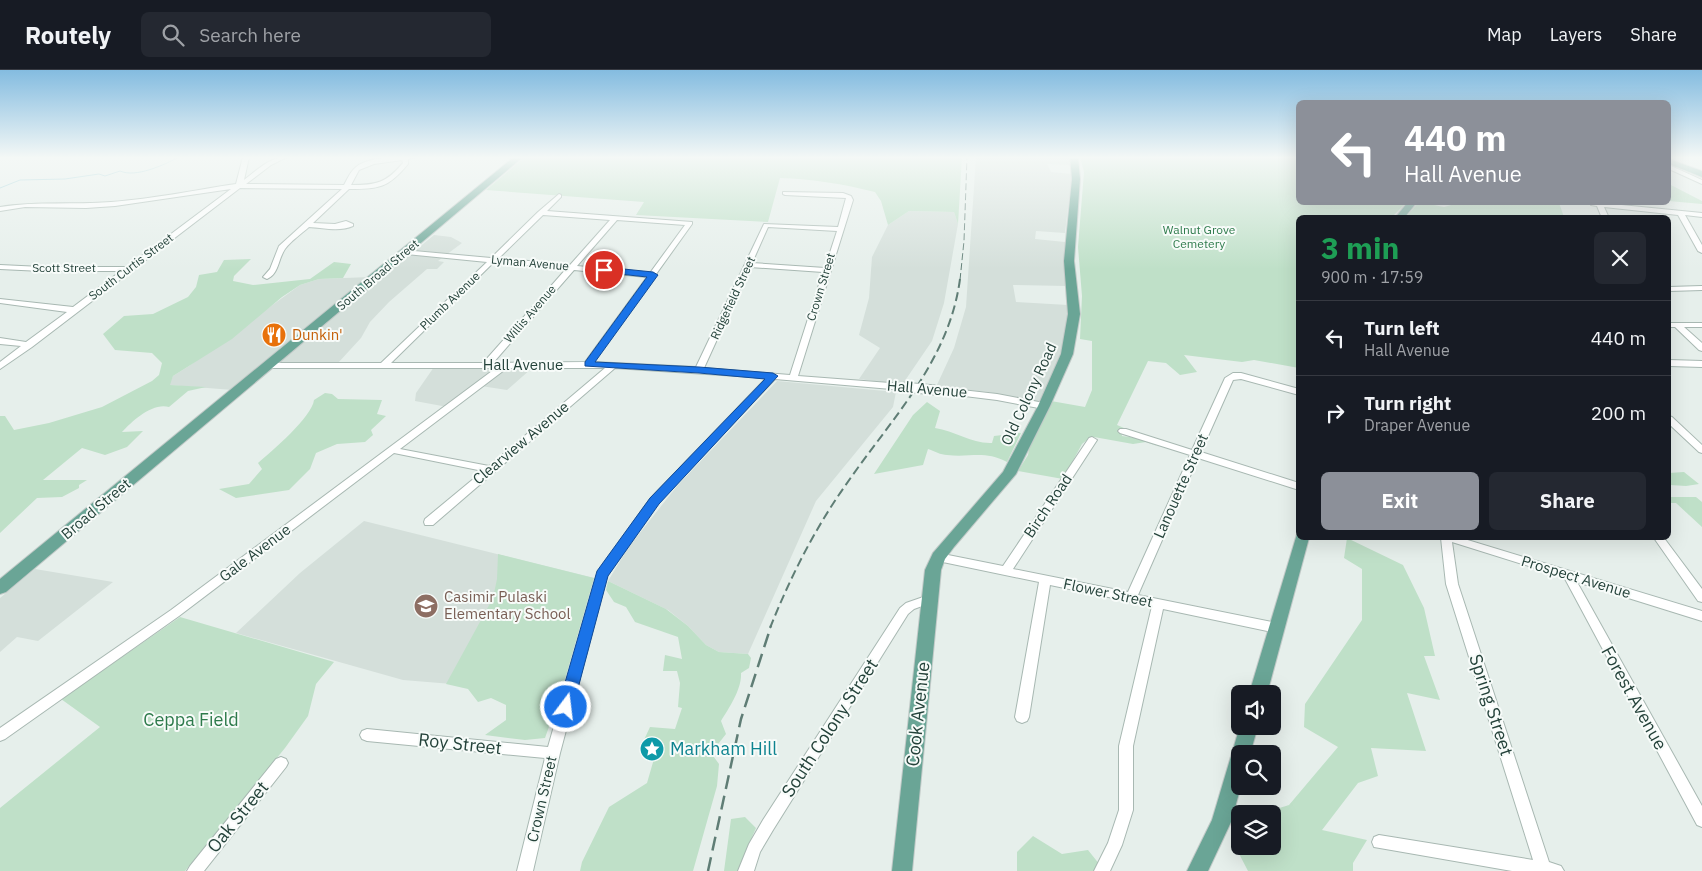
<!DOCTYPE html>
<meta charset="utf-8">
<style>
body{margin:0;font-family:"IBM Plex Sans",sans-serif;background:#242831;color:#f1f3f6;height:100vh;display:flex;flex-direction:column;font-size:19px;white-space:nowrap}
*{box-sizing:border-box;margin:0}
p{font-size:16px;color:#9ea1a6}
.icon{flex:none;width:28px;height:28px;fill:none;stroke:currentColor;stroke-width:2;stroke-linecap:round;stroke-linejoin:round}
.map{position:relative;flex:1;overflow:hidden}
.drawer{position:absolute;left:1296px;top:145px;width:375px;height:325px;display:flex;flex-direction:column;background:#171b24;border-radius:8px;box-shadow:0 5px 20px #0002}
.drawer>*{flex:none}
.banner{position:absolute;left:1296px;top:30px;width:375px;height:105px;border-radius:8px;box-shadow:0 5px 20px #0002;background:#8c9099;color:#fff;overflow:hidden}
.controls{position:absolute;left:1231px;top:615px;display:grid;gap:10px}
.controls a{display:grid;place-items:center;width:50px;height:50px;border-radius:8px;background:#171b24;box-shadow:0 5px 20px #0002;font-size:25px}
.pin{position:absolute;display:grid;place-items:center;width:42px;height:42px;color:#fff;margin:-21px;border:2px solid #fff;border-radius:50%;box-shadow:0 1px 5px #0007}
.me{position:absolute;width:55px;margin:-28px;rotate:15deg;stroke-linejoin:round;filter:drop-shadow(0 0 4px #0008)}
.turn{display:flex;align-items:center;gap:18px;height:105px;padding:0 25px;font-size:22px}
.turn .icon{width:65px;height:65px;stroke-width:2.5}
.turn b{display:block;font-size:35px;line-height:42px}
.round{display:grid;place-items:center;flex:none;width:52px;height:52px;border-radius:8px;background:#242831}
.summary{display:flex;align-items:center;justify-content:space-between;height:85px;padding:0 25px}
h1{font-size:30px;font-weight:800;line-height:38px;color:#1e9e55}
.action{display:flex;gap:10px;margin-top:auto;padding:10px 25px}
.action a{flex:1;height:58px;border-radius:8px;background:#8c9099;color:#fff;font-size:20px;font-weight:800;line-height:58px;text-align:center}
.action a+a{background:#242831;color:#f1f3f6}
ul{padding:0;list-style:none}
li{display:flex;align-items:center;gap:15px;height:75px;padding:0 25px;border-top:1px solid #363941}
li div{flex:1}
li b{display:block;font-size:19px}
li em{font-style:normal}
header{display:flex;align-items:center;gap:30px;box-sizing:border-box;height:70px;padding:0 25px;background:#171b24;border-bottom:1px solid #363941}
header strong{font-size:24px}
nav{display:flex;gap:28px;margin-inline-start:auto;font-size:18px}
.search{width:350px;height:45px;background:#242831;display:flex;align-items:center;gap:12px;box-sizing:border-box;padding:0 18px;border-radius:8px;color:#9ea1a6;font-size:19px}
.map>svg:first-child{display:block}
.built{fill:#d4dfda}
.green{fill:#bfe0c8}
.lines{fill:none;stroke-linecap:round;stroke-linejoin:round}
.stream{stroke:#8ec9d4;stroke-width:1}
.minor-casing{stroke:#a8b8b2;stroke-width:2}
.major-casing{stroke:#c2cac8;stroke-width:2}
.minor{fill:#fff;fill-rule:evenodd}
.major{fill:#6aa596;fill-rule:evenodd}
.rail-far2{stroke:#5f7d75;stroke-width:1;stroke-dasharray:7 3;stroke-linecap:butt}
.rail-far1{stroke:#5f7d75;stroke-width:2;stroke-dasharray:9 4.5;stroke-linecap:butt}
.rail{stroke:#5f7d75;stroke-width:2.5;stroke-dasharray:14 7;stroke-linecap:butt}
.minor-bridge-casing{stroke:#a8b8b2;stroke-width:11;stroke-linecap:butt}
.minor-bridge{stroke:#fff;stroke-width:9}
.route{fill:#1a73e8;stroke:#114b97}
.labels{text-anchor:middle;stroke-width:4;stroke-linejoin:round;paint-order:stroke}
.far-park-label{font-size:12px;fill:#2d7a4b;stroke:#f7fbf9}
.far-street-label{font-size:12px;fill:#24423a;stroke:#f7fbf9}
.food-label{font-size:15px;fill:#c56008;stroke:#f7fbf9;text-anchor:start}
.street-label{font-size:15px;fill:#24423a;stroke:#f7fbf9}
.education-label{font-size:15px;fill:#785e54;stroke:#f7fbf9;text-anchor:start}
.near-street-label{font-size:18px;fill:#24423a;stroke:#f7fbf9}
.near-park-label{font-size:18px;fill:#2d7a4b;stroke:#f7fbf9}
.near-culture-label{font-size:18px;fill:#0d838f;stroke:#f7fbf9;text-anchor:start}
</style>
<header>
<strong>Routely</strong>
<div class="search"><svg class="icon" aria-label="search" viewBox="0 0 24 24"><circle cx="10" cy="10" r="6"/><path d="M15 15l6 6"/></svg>Search here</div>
<nav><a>Map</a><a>Layers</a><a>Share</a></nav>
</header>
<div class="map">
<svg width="1702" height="801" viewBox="0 0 1702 801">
<rect width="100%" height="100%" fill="#e6efeb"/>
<path class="built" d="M 976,87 L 1070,87 L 1072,95 L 1047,94 L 1051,102 L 1072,104 L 1065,163 L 1036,161 L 1035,169 L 1065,172 L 1065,199 L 1067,216 L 1013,215 L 1016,232 L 1068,235 L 1069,261 L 1041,333 L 989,322 L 936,317 L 954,278 L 966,237 Z
M 909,141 L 954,142 L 958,154 L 944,233 L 932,271 L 902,315 L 859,309 L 880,278 L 859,265 L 869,228 L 872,187 L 888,155 Z
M 434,165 L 451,167 L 462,173 L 438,191 L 444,192 L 437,199 L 427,199 L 389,232 L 370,252 L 361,268 L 338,293 L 285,293 L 254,300 L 233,320 L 169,315 L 173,306 L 189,296 L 300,215 L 319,209 L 370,207 L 382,208 Z
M 434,297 L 495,297 L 531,299 L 507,320 L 481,316 L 453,338 L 415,331 L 416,323 Z
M 777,311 L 896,322 L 893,337 L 816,431 L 748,584 L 719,582 L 706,575 L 688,556 L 668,540 L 608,511 L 628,478 L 677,416 Z
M 364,451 L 594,508 L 561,623 L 403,610 L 236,563 L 300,503 Z
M 35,499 L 113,512 L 38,571 L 17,567 L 0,582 L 0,528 Z"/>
<path class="green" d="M 525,87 L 962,87 L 958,154 L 954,142 L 909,141 L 888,155 L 881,131 L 875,122 C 843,114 813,109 780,108 L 768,152 L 636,145 L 644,132 L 486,120 Z
M 1080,87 L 1299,87 L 1299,132 L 1406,133 L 1392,147 L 1299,148 L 1299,298 L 1254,290 L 1242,292 L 1184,285 L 1197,302 L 1180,305 L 1166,293 L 1148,291 L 1117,355 L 1124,358 L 1121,360 L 1122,366 L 1138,368 L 1160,377 L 1146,372 L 1133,374 L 1094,367 L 1087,370 L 1082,374 L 1063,409 L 1018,401 L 1028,385 L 1029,379 L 1051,331 L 1085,337 L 1092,320 L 1092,271 L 1080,269 L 1082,226 L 1078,177 L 1084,102 Z
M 1669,114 L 1702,131 L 1702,134 L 1669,131 Z
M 1419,132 L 1444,137 L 1462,132 L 1559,133 L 1564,147 L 1406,147 Z
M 251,189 L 234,206 L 233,211 L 253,215 L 310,209 L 334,192 L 351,194 L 343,208 L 319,209 L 300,215 L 282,227 L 232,269 L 173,306 L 170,315 L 206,317 L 188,321 L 169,337 C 153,332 132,351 122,362 L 143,361 L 127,377 L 105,385 L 82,378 L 43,410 L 87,410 L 79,415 L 79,418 L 62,427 L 37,428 L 0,463 L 0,346 L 5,346 L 14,360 L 49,353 L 102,337 L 152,311 L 159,305 L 162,293 L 152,283 L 115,280 L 103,264 L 124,246 L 153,244 L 188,227 L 196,217 L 199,205 L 217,202 L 224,190 Z
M 325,323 L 332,324 L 338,329 L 382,330 L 377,344 L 386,346 L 371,360 L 373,365 L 365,372 L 337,374 L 316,383 L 310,399 L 289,420 L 236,428 L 219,419 L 249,414 L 262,399 L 258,393 C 272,381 312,347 314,330 Z
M 927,332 L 940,341 L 935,358 C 955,361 972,374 992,373 L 994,366 L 1021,363 L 1007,392 C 984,380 970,388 947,385 C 941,385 934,381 928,379 L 923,395 L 874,404 L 913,345 Z
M 1684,402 L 1699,414 L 1686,416 L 1670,415 L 1669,421 L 1669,403 Z
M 1669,427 L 1696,427 L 1702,432 L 1702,457 L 1676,433 L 1669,433 Z
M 1347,468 L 1403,495 L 1424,538 L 1435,586 L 1424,586 L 1440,630 L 1407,623 L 1426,681 L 1371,678 L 1378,706 L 1358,713 L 1322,760 L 1367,770 L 1353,793 L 1353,801 L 1248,801 L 1235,776 L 1240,768 L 1240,776 L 1272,776 L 1272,744 L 1261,744 L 1289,735 L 1338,677 L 1304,657 L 1305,634 L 1362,550 L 1362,499 L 1344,488 Z
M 498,484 L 594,508 L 561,623 L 545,668 L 525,670 L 485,665 L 506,650 L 506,635 L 491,628 L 478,632 L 468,619 L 446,614 L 493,528 L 497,509 Z
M 608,511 L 666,539 L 688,556 L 706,575 L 719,582 L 748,584 L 751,588 L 749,598 L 741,603 C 742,619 729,638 721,651 L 726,664 L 711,683 L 719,694 L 717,716 L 693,801 L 580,801 L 582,792 L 609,737 L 647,713 L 658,675 L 643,672 L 650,657 L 675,659 L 682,638 L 678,637 L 680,613 L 677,601 L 663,601 L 665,585 L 682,589 L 678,567 L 635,552 L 626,537 L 614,532 L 606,520 Z
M 180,547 L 334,592 L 316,614 L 308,646 L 285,678 L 185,801 L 0,801 L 0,738 L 100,657 L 61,629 Z
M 745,747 L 756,758 L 745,783 L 741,801 L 724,801 L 731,749 Z
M 1033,766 L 1062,784 L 1088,780 L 1100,795 L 1096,801 L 1017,801 L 1017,782 Z"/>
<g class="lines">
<path class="stream" d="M 0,118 L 20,110 L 65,109 L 99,104 L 105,106 L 120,101 C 136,108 164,95 179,87"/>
<defs>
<path id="minor" d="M 243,87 L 249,87 L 244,110 C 257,100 270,87 287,87 L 271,95 L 246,114 L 344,115 C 347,110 350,102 355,98 C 367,86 399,87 416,87 L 408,89 L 408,94 C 388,118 379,119 349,119 L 313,153 L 335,154 L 346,151 L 353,154 L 353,156 C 339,162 324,158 309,157 C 301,164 291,171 285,179 C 278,189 279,204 267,209 L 263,207 L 270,199 L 279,176 L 342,119 L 240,118 L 32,277 L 0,299 L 0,292 L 21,276 L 0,274 L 0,268 L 26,272 L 67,242 L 0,233 L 0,229 L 73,237 L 121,201 L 42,201 L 0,199 L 0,195 L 42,197 L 127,197 L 231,119 L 115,136 L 86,138 L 25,137 L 0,141 L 0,137 C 37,131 74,135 111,132 C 153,129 195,120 236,114 ZM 402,90 L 403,93 C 386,113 377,115 351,115 L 359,100 L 374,94 Z
M 1669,95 L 1702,110 L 1702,114 L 1669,99 Z
M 783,122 L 843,123 L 851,126 L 853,130 L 798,306 L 903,314 L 907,317 L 903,320 L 775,309 L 658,433 L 607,506 L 560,683 L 533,801 L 517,801 L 545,688 L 367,671 L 362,669 L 360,665 L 362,661 L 367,659 L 548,677 L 598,502 L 650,429 L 766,308 L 615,298 L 433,455 L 425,455 L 424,452 L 425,449 L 483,401 L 394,383 L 179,546 L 5,669 L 0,671 L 0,658 L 171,540 L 496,298 L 267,298 L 266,296 L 267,294 L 270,293 L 381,293 L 487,192 L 406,184 L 403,184 L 403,180 L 491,188 L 538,142 L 559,124 L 561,125 L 561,127 L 547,141 L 692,152 L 692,154 L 593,292 L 696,297 L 764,154 L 838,157 L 846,128 L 785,125 L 783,124 ZM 543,145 L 610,150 L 570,195 L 499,188 ZM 617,150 L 685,155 L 650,203 L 577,196 ZM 768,157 L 837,161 L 825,198 L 752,193 ZM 494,192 L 566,199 L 483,293 L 391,293 ZM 750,197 L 823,202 L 790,305 L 704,298 ZM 574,200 L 647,207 L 585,292 L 493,293 ZM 507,298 L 605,298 L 489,396 L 400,379 Z
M 1591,132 L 1702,143 L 1702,147 L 1685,145 L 1702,175 L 1702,183 L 1698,181 L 1678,145 L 1604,137 L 1609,148 L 1602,148 L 1597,136 L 1591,135 Z
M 1702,216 L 1702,220 L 1669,221 L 1669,217 Z
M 1669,253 L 1702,253 L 1702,257 L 1684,257 L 1702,273 L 1702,281 L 1699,280 L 1675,257 L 1669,257 Z
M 1669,290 L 1702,291 L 1702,297 L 1669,296 Z
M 1233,303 L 1241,303 L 1299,319 L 1299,325 L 1241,309 L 1233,310 L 1201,382 L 1299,413 L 1299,420 L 1198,388 L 1138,525 L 1277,553 L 1281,555 L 1283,558 L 1281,561 L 1277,563 L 1163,539 L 1133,676 L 1133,740 L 1122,775 L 1110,801 L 1094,801 L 1108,773 L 1119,740 L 1119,676 L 1152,536 L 1050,515 L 1029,647 L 1027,651 L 1022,653 L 1017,651 L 1015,647 L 1039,512 L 938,491 L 934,490 L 932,487 L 934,484 L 938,483 L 1003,496 L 1089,368 L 1092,367 L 1097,370 L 1013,499 L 1128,522 L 1190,385 L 1120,363 L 1118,361 L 1120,359 L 1126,359 L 1192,380 L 1225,308 Z
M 935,317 L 997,324 L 1044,333 L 1049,336 L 1044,339 L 997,330 L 932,322 L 931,320 L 932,318 Z
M 1669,346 L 1672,347 L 1702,375 L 1702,383 L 1699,382 L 1669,354 Z
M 1441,468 L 1461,468 L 1702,541 L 1702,551 L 1577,512 L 1702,736 L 1702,757 L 1697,755 L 1564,507 L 1452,472 L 1458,514 L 1549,792 L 1561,796 L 1564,801 L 1512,801 L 1374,777 L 1372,772 L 1374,767 L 1379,765 L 1533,790 L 1446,514 Z
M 1654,468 L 1664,468 L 1702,519 L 1702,532 L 1698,531 Z
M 929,525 L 933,526 L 935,529 L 933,532 L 914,539 L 908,544 L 773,760 L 760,782 L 754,801 L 738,801 L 749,774 L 763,750 L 900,538 L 906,533 Z
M 281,687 L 286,689 L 288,693 L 286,697 L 204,801 L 187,801 L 190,796 L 276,689 Z"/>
<path id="major" d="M 514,87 L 523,87 L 6,522 L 0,524 L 0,509 Z
M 1070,87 L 1078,87 L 1080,109 L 1074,191 L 1080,244 L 1073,284 L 1050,336 L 1016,404 L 954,477 L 945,489 L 941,500 L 912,801 L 892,801 L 925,500 L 933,483 L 1003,402 L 1038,336 L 1061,284 L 1068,244 L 1064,191 L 1072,109 Z
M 1669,89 L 1702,101 L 1702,107 L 1669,94 Z
M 1408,132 L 1417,132 L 1404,148 L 1395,148 Z
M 1297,464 L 1299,464 L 1299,468 L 1309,468 L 1267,624 L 1249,624 Z
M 1240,656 L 1258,656 L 1250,684 L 1240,684 L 1241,716 L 1231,752 L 1208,801 L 1187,801 L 1212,750 Z"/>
</defs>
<use href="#minor" class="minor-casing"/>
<use href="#major" class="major-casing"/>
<use href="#minor" class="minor"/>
<use href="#major" class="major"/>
<path class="rail-far2" d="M 960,210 L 964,171 L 967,87"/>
<path class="rail-far1" d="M 770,558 C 790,508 814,460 845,416 C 890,350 949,292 960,209"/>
<path class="rail" d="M 708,801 L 741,649 L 771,556"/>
<defs>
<path id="minor-bridge" d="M 903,317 L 935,320"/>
</defs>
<use href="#minor-bridge" class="minor-bridge-casing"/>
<use href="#minor-bridge" class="minor-bridge"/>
</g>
<linearGradient id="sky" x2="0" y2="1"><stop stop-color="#84bce0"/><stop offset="0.44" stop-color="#f4f8f6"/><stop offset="1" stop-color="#f4f8f6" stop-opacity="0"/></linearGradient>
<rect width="1702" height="199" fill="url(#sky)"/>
<path class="route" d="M 604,197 L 653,202 L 658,205 L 595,292 L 699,297 L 773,303 L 778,306 L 659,434 L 608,506 L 573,637 L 571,641 L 566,643 L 560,641 L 558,637 L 597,501 L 650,428 L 765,309 L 699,303 L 585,296 L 585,292 L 647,207 L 601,202 L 600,200 Z"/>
<defs>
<symbol id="restaurant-disc" viewBox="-11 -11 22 22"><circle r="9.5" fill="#e8710a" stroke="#f7fbf9"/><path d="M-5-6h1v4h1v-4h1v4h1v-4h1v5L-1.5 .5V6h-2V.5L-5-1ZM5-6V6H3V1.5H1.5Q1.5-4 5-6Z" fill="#fff"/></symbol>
<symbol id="school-disc" viewBox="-11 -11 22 22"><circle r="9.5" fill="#8d6e63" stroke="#f7fbf9"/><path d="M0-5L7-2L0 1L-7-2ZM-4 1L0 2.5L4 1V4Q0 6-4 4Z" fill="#fff"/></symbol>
<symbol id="sight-disc" viewBox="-11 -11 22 22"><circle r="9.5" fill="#0f9aa8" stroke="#f7fbf9"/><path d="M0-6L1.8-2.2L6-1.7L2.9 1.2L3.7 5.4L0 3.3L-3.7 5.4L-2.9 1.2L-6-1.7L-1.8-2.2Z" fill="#fff"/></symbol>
</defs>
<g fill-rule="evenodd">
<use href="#restaurant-disc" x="260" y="251" width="28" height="28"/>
<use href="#school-disc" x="412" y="522" width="28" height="28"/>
<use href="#sight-disc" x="638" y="665" width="28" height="28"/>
</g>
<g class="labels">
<g class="far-park-label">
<text x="1199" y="164">Walnut Grove<tspan x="1199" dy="14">Cemetery</tspan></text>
</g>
<g class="far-street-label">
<text transform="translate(530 193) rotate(5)" y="4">Lyman Avenue</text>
<text transform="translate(131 197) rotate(-37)" y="4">South Curtis Street</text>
<text x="64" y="202">Scott Street</text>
<text transform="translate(378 205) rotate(-40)" y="4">South Broad Street</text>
<text transform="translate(821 217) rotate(-73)" y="4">Crown Street</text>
<text transform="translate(733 228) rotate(-65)" y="4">Ridgefield Street</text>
<text transform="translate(450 231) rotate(-44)" y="4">Plumb Avenue</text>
<text transform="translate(530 244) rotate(-49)" y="4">Willis Avenue</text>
</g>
<g class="food-label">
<text x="292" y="270">Dunkin'</text>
</g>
<g class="street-label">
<text x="523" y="300">Hall Avenue</text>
<text transform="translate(927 319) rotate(5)" y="5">Hall Avenue</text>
<text transform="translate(1029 324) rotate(-65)" y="5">Old Colony Road</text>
<text transform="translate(521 373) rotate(-40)" y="5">Clearview Avenue</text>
<text transform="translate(1181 416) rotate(-66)" y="5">Lanouette Street</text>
<text transform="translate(1048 436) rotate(-56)" y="5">Birch Road</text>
<text transform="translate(96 439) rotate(-40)" y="5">Broad Street</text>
<text transform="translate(255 483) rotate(-37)" y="5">Gale Avenue</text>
<text transform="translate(1576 507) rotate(17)" y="5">Prospect Avenue</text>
<text transform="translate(1108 523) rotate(12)" y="5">Flower Street</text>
<text transform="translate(542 729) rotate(-77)" y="5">Crown Street</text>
</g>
<g class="education-label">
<text x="444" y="532">Casimir Pulaski<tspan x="444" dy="17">Elementary School</tspan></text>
</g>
<g class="near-street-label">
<text transform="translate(1634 628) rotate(61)" y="6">Forest Avenue</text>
<text transform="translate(1491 635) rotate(72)" y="6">Spring Street</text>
<text transform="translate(918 644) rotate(-84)" y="6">Cook Avenue</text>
<text transform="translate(830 658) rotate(-57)" y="6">South Colony Street</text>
<text transform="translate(460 674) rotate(6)" y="6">Roy Street</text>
<text transform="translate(238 747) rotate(-51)" y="6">Oak Street</text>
</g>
<g class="near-park-label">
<text x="191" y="656">Ceppa Field</text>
</g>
<g class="near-culture-label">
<text x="670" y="685">Markham Hill</text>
</g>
</g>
</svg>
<div class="controls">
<a><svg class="icon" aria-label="sound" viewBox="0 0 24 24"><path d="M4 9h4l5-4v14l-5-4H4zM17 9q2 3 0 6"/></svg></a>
<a><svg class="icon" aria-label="search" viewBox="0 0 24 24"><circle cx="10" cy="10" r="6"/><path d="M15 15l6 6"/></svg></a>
<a><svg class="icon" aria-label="layers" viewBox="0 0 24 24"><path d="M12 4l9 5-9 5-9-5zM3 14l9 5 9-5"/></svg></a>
</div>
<div class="pin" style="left:604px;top:200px;background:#d93025"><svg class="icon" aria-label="arrive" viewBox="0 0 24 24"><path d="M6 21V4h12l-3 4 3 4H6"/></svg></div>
<svg class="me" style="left:566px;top:637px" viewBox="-20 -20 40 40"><circle r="17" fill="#1a73e8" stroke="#fff" stroke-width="3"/><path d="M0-11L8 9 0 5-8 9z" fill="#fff"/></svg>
<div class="banner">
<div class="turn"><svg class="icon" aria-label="left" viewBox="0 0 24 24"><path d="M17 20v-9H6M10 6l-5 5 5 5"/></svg><div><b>440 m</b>Hall Avenue</div></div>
</div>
<section class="drawer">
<div class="summary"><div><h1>3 min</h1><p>900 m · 17:59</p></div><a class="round"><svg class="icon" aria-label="close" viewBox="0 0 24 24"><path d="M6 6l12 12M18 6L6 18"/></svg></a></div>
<ul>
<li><svg class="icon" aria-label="left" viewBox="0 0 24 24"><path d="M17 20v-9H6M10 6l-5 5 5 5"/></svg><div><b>Turn left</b><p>Hall Avenue</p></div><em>440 m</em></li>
<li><svg class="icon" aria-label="right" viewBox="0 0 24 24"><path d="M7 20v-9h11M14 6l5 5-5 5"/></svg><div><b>Turn right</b><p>Draper Avenue</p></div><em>200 m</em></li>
</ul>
<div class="action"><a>Exit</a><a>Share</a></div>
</section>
</div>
